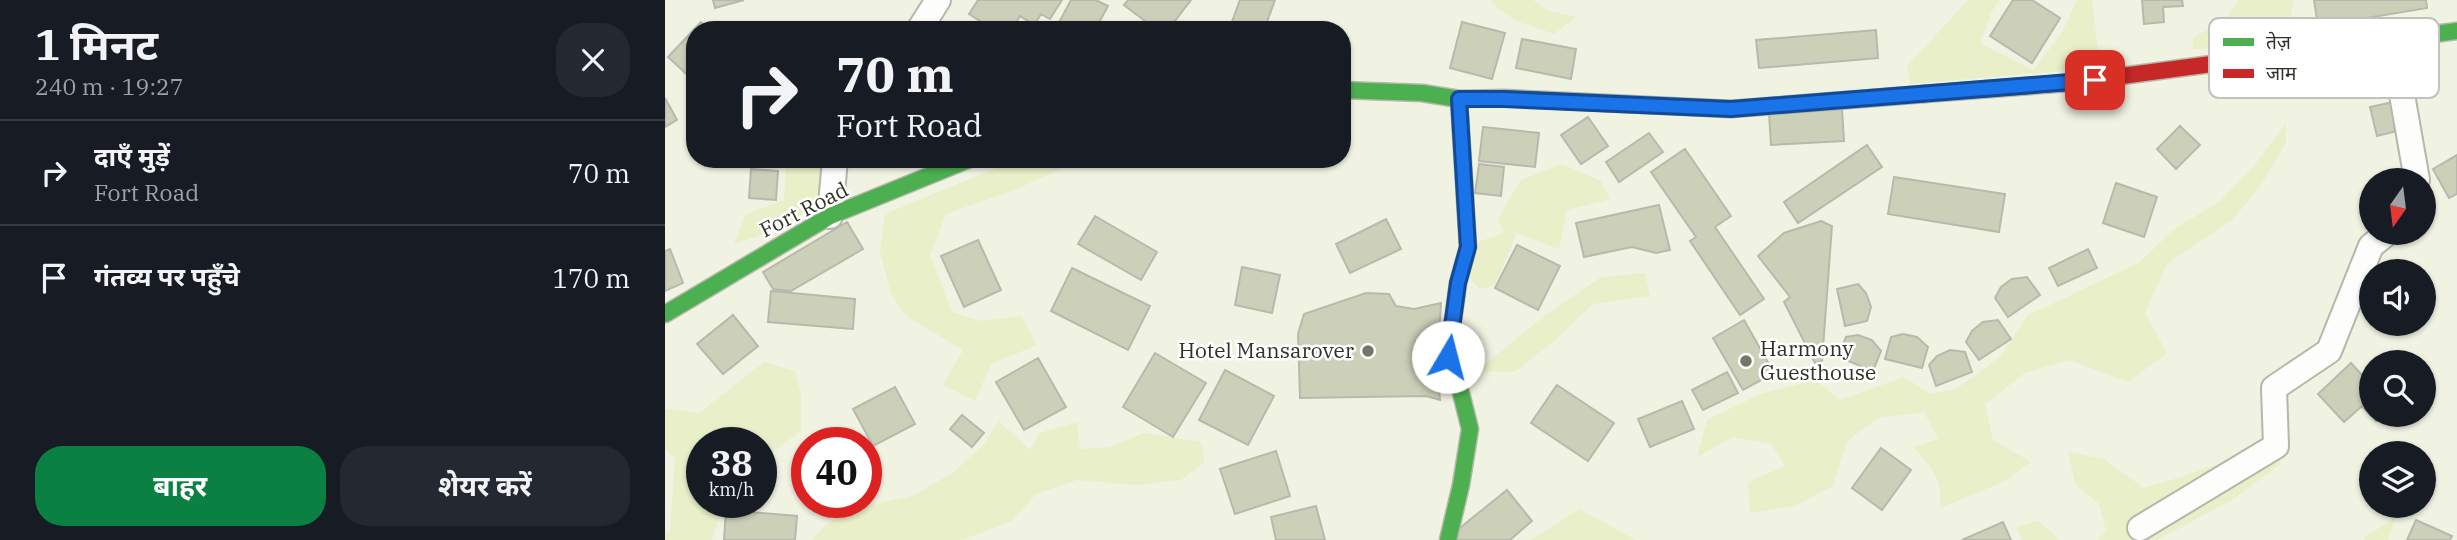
<!DOCTYPE html>
<html lang="hi">
<meta charset="utf-8">
<style>
body{margin:0;font-family:"IBM Plex Serif","Noto Sans Devanagari",serif;background:#242831;color:#f1f3f6;height:100vh;display:flex;flex-direction:column;font-size:26px;white-space:nowrap}
*{box-sizing:border-box;margin:0}
p{font-size:23px;color:#9ea1a6}
.icon{flex:none;width:38px;height:38px;fill:none;stroke:currentColor;stroke-width:2;stroke-linecap:round;stroke-linejoin:round}
.map{position:relative;flex:1;overflow:hidden}
.side{display:flex;flex-direction:column;background:#171b24;width:665px}
.side>*{flex:none}
.top-card{position:absolute;left:21px;top:21px;width:665px;height:147px;border-radius:28px;box-shadow:0 2px 5px #0004;background:#171b24;color:#f1f3f6;overflow:hidden}
.needle{width:46px;rotate:194deg}
.buttons{position:absolute;left:1694px;top:168px;display:grid;gap:14px}
.buttons a{display:grid;place-items:center;width:77px;height:77px;border-radius:50%;background:#171b24;box-shadow:0 2px 5px #0004;font-size:35px}
.speed{position:absolute;left:21px;top:427px;display:flex;gap:14px;font-size:35px;font-weight:700;text-align:center}
.speed>*{display:grid;place-content:center;width:91px;height:91px;border-radius:50%;background:#171b24;box-shadow:0 2px 5px #0004;line-height:1}
.speed small{font-size:18px;font-weight:400}
.speed .limit{border:10px solid #d22;background:#fff;color:#111}
.pin{position:absolute;display:grid;place-items:center;width:60px;height:60px;color:#fff;margin:-30px;border-radius:14px;box-shadow:0 4px 10px #0006}
.me{position:absolute;width:77px;margin:-38px;rotate:8deg;stroke-linejoin:round;filter:drop-shadow(0 0 5px #0008)}
.turn{display:flex;align-items:center;gap:24px;height:147px;padding:0 35px;font-size:32px}
.turn .icon{width:91px;height:91px;stroke-width:2.5}
.turn b{display:block;font-size:49px;line-height:60px}
.round{display:grid;place-items:center;flex:none;width:74px;height:74px;border-radius:28px;background:#242831}
.head{display:flex;align-items:center;justify-content:space-between;height:119px;padding:0 35px}
h1{font-size:42px;font-weight:700;line-height:52px}
.button{display:flex;gap:14px;margin-top:auto;padding:14px 35px}
.button a{flex:1;height:80px;border-radius:28px;background:#0b8043;color:#fff;font-size:28px;font-weight:700;line-height:80px;text-align:center}
.button a+a{background:#242831;color:#f1f3f6}
ul{padding:0;list-style:none}
li{display:flex;align-items:center;gap:21px;height:105px;padding:0 35px;border-top:2px solid #363941}
li div{flex:1}
li b{display:block;font-size:26px}
li em{font-style:normal}
main{display:flex;flex:1;min-height:0}
.map>svg:first-child{display:block}
.green{fill:#e9efc9}
.building{fill:#cdd0b9;stroke:#b7b9ad;stroke-width:2}
.lines{fill:none;stroke-linecap:round;stroke-linejoin:round}
.street-casing{stroke:#b5b7aa;stroke-width:28}
.fast-casing{stroke:#b5b7aa;stroke-width:19}
.jam-casing{stroke:#b5b7aa;stroke-width:19}
.street{stroke:#fdfdfb;stroke-width:24}
.fast{stroke:#4caf50;stroke-width:16}
.jam{stroke:#c62828;stroke-width:16}
.route-casing{stroke:#114b97;stroke-width:18}
.route{stroke:#1a73e8;stroke-width:12}
.poi-dot{fill:#747668;stroke:#fff;stroke-width:2.5}
.labels{text-anchor:middle;stroke-width:5;stroke-linejoin:round;paint-order:stroke}
.street-label{font-size:21px;fill:#313227;stroke:#fff}
.poi-label{font-size:21px;fill:#313227;stroke:#fff;text-anchor:start}
.key{fill:#fff;stroke:#c1c2be;stroke-width:2}
.key-label{font-size:19px;fill:#313227}
</style>
<main>
<section class="side">
<div class="head"><div><h1>1 मिनट</h1><p>240 m · 19:27</p></div><a class="round"><svg class="icon" aria-label="close" viewBox="0 0 24 24"><path d="M6 6l12 12M18 6L6 18"/></svg></a></div>
<ul>
<li><svg class="icon" aria-label="right" viewBox="0 0 24 24"><path d="M7 20v-9h11M14 6l5 5-5 5"/></svg><div><b>दाएँ मुड़ें</b><p>Fort Road</p></div><em>70 m</em></li>
<li><svg class="icon" aria-label="arrive" viewBox="0 0 24 24"><path d="M6 21V4h12l-3 4 3 4H6"/></svg><div><b>गंतव्य पर पहुँचे</b></div><em>170 m</em></li>
</ul>
<div class="button"><a>बाहर</a><a>शेयर करें</a></div>
</section>
<div class="map">
<svg width="1792" height="540" viewBox="0 0 1792 540">
<rect width="100%" height="100%" fill="#f0f3e2"/>
<path class="green" d="M 827,0 L 868,0 L 884,11 L 912,17 L 889,34 L 851,21 L 825,2 Z
M 1303,0 L 1335,0 L 1327,11 L 1315,43 L 1368,70 L 1396,34 L 1412,0 L 1427,0 L 1435,68 L 1245,84 L 1242,66 Z
M 1574,0 L 1629,0 L 1625,19 L 1581,47 L 1528,49 L 1528,37 L 1557,23 Z
M 1621,123 L 1621,143 L 1594,188 L 1568,219 L 1502,264 L 1480,313 L 1502,353 L 1463,382 L 1404,360 L 1360,373 L 1320,404 L 1328,440 L 1366,462 L 1338,482 L 1275,508 C 1277,477 1268,469 1248,447 L 1273,439 L 1259,412 L 1213,418 L 1182,441 L 1168,486 L 1130,506 L 1085,513 L 1083,482 L 1120,466 L 1106,444 L 1068,437 L 1032,457 L 1042,420 L 1095,394 L 1150,380 L 1175,400 L 1239,377 L 1266,394 L 1291,389 L 1336,356 L 1362,316 L 1475,262 L 1508,230 L 1555,201 L 1588,167 Z
M 99,159 L 167,159 L 158,198 L 118,228 L 69,244 L 81,214 L 119,200 L 121,168 Z
M 353,159 L 423,159 L 414,161 L 347,191 L 281,214 L 265,255 L 287,312 L 315,321 L 356,316 L 372,345 L 326,364 L 310,401 L 278,385 L 298,350 L 241,316 L 226,294 L 215,252 L 220,214 Z
M 897,164 L 936,181 L 945,199 L 902,210 L 894,249 L 852,233 L 830,285 L 815,289 L 804,278 L 813,242 L 839,233 L 833,218 L 856,180 Z
M 980,273 L 985,296 L 928,304 L 889,341 L 850,372 L 812,371 L 879,316 L 936,277 Z
M 99,362 L 130,371 L 136,395 L 136,431 L 96,460 L 96,443 L 37,443 L 37,502 L 58,502 L 47,540 L 0,540 L 0,533 L 5,532 L 10,458 L 0,449 L 0,409 L 34,413 Z
M 334,421 L 365,450 L 374,433 L 412,422 L 415,449 L 445,447 L 479,433 L 536,442 L 540,462 L 516,480 L 471,485 L 412,480 L 371,494 L 346,522 L 296,540 L 146,540 L 161,525 L 189,509 L 250,495 L 290,471 L 318,445 Z
M 1607,444 L 1616,464 L 1567,500 L 1492,540 L 1432,540 L 1441,531 L 1434,504 L 1411,486 L 1403,452 L 1439,459 L 1479,488 L 1519,476 Z
M 914,509 L 971,540 L 866,540 Z
M 1731,517 L 1723,540 L 1699,540 L 1700,537 Z
M 1374,521 L 1395,540 L 1357,540 L 1351,527 Z"/>
<path class="building" d="M 48,0 L 79,0 L 50,8 Z
M 313,0 L 397,0 L 385,19 L 376,14 L 369,25 L 355,16 L 346,30 L 329,30 L 304,14 Z
M 406,0 L 431,0 L 443,6 L 430,30 L 390,30 Z
M 463,0 L 526,0 L 503,30 L 492,30 L 459,5 Z
M 575,0 L 610,0 L 599,30 L 564,30 Z
M 1348,0 L 1367,0 L 1395,18 L 1367,63 L 1325,36 Z
M 1477,0 L 1517,0 L 1518,6 L 1498,7 L 1499,22 L 1479,24 Z
M 1649,0 L 1761,0 L 1762,8 L 1653,26 Z
M 36,22 L 44,30 L 30,30 L 30,82 L 3,57 Z
M 797,22 L 840,33 L 827,79 L 785,68 Z
M 1211,30 L 1213,58 L 1094,68 L 1091,40 Z
M 857,39 L 911,49 L 906,79 L 851,68 Z
M 0,98 L 12,120 L 0,127 Z
M 1733,101 L 1740,129 L 1712,136 L 1705,107 Z
M 1177,109 L 1179,141 L 1106,145 L 1104,113 Z
M 923,117 L 943,146 L 916,164 L 896,135 Z
M 1515,126 L 1535,145 L 1511,169 L 1492,149 Z
M 818,127 L 874,133 L 870,167 L 814,161 Z
M 984,133 L 998,152 L 954,182 L 941,162 Z
M 1202,145 L 1217,167 L 1133,223 L 1119,202 Z
M 1020,149 L 1066,216 L 1050,227 L 1099,299 L 1075,315 L 1025,241 L 1031,237 L 986,172 Z
M 1792,155 L 1792,194 L 1784,198 L 1768,169 Z
M 40,159 L 79,159 L 79,165 L 40,166 Z
M 814,164 L 839,167 L 836,196 L 810,193 Z
M 86,169 L 113,171 L 111,200 L 84,198 Z
M 1229,177 L 1340,194 L 1334,232 L 1223,214 Z
M 1451,183 L 1492,197 L 1479,237 L 1438,223 Z
M 994,205 L 1005,250 L 991,253 L 967,247 L 919,257 L 911,223 Z
M 430,216 L 492,252 L 476,280 L 413,244 Z
M 721,219 L 736,249 L 685,273 L 671,244 Z
M 1156,221 L 1167,226 L 1157,361 L 1150,363 L 1119,302 L 1125,297 L 1093,256 L 1119,233 Z
M 182,222 L 198,249 L 126,291 L 108,289 L 98,272 Z
M 313,240 L 336,290 L 299,307 L 276,256 Z
M 852,245 L 895,266 L 873,310 L 830,288 Z
M 5,249 L 18,283 L 0,291 L 0,251 Z
M 1423,249 L 1432,268 L 1393,286 L 1384,268 Z
M 577,267 L 615,275 L 607,313 L 570,305 Z
M 407,268 L 485,306 L 463,350 L 386,311 Z
M 1362,277 L 1375,295 L 1343,317 L 1330,298 L 1336,287 L 1347,279 Z
M 1193,284 L 1201,293 L 1206,307 L 1202,321 L 1180,326 L 1172,289 Z
M 106,291 L 190,299 L 188,329 L 103,322 Z
M 701,293 L 724,294 L 731,306 L 749,309 L 776,303 L 772,367 L 775,400 L 761,396 L 635,398 L 633,334 L 639,314 Z
M 68,315 L 93,346 L 58,374 L 32,344 Z
M 1079,320 L 1109,373 L 1078,390 L 1048,338 Z
M 1333,320 L 1346,339 L 1314,360 L 1301,342 L 1307,331 L 1318,322 Z
M 1238,334 L 1252,337 L 1263,347 L 1257,368 L 1220,359 L 1226,337 Z
M 1193,335 L 1207,340 L 1216,351 L 1208,371 L 1173,357 L 1181,337 Z
M 1285,350 L 1300,352 L 1307,372 L 1271,386 L 1264,365 L 1272,356 Z
M 490,353 L 541,383 L 508,437 L 458,407 Z
M 373,358 L 401,407 L 359,430 L 331,382 Z
M 1686,363 L 1704,383 L 1706,382 L 1706,415 L 1718,415 L 1711,421 L 1697,406 L 1679,422 L 1653,394 Z
M 560,370 L 609,396 L 583,445 L 534,420 Z
M 1062,372 L 1073,393 L 1038,410 L 1027,390 Z
M 892,385 L 949,423 L 923,461 L 866,423 Z
M 230,387 L 250,424 L 208,446 L 188,409 Z
M 1017,401 L 1029,429 L 985,447 L 973,419 Z
M 297,415 L 319,433 L 307,447 L 285,429 Z
M 1216,448 L 1246,470 L 1217,510 L 1187,488 Z
M 611,451 L 625,496 L 570,514 L 555,469 Z
M 842,490 L 867,521 L 845,540 L 790,540 L 786,535 Z
M 651,506 L 660,540 L 611,540 L 606,517 Z
M 61,510 L 132,516 L 130,540 L 59,540 Z
M 1751,520 L 1787,536 L 1785,540 L 1742,540 Z
M 1338,522 L 1346,540 L 1297,540 Z"/>
<g class="lines">
<defs>
<path id="street" d="M 254,30 L 273,0
M 1741,38 L 1736,89 L 1752,180
M 165,216 L 170,159
M 1475,528 L 1611,446 L 1609,388 L 1664,351 L 1706,246 L 1722,233"/>
<path id="fast" d="M 1569,61 L 1792,31
M 677,90 L 757,93 L 794,99 L 839,98 L 1066,109 L 1259,94
M 0,314 L 165,216 L 305,159
M 783,540 L 796,485 L 805,429 L 796,393 L 783,357 L 793,283 L 803,247 L 794,99"/>
<path id="jam" d="M 1259,94 L 1404,83 L 1569,61"/>
</defs>
<use href="#street" class="street-casing"/>
<use href="#fast" class="fast-casing"/>
<use href="#jam" class="jam-casing"/>
<use href="#street" class="street"/>
<use href="#fast" class="fast"/>
<use href="#jam" class="jam"/>
</g>
<g class="lines">
<defs>
<path id="route" d="M 783,357 L 793,283 L 803,247 L 794,99 L 839,99 L 1066,109 L 1430,80"/>
</defs>
<use href="#route" class="route-casing"/>
<use href="#route" class="route"/>
</g>
<g class="poi-dot">
<circle cx="703" cy="351" r="7"/>
<circle cx="1081" cy="361" r="7"/>
</g>
<g class="labels">
<g class="street-label">
<text transform="translate(139 210) rotate(-27)" y="7">Fort Road</text>
</g>
<g class="poi-label">
<text x="1095" y="356">Harmony<tspan x="1095" dy="24">Guesthouse</tspan></text>
<text x="689" y="358" text-anchor="end">Hotel Mansarover</text>
</g>
</g>
<rect x="1544" y="18" width="230" height="80" rx="10" class="key"/>
<rect x="1558" y="38" width="31" height="8" fill="#4caf50"/>
<rect x="1558" y="69" width="31" height="9" fill="#c62828"/>
<g class="key-label">
<text x="1601" y="49">तेज़</text>
<text x="1601" y="80">जाम</text>
</g>
</svg>
<div class="buttons">
<a><svg class="needle" viewBox="-14 -14 28 28"><path d="M0-13l5 13h-10z" fill="#e53935"/><path d="M0 13l5-13h-10z" fill="#9ea1a6"/></svg></a>
<a><svg class="icon" aria-label="sound" viewBox="0 0 24 24"><path d="M4 9h4l5-4v14l-5-4H4zM17 9q2 3 0 6"/></svg></a>
<a><svg class="icon" aria-label="search" viewBox="0 0 24 24"><circle cx="10" cy="10" r="6"/><path d="M15 15l6 6"/></svg></a>
<a><svg class="icon" aria-label="layers" viewBox="0 0 24 24"><path d="M12 4l9 5-9 5-9-5zM3 14l9 5 9-5"/></svg></a>
</div>
<div class="speed"><div>38<small>km/h</small></div><div class="limit">40</div></div>
<div class="pin" style="left:1430px;top:80px;background:#d93025"><svg class="icon" aria-label="arrive" viewBox="0 0 24 24"><path d="M6 21V4h12l-3 4 3 4H6"/></svg></div>
<svg class="me" style="left:783px;top:357px" viewBox="-20 -20 40 40"><circle r="19" fill="#fff"/><path d="M0-13L10 11 0 6-10 11z" fill="#1a73e8"/></svg>
<div class="top-card">
<div class="turn"><svg class="icon" aria-label="right" viewBox="0 0 24 24"><path d="M7 20v-9h11M14 6l5 5-5 5"/></svg><div><b>70 m</b>Fort Road</div></div>
</div>
</div>
</main>
